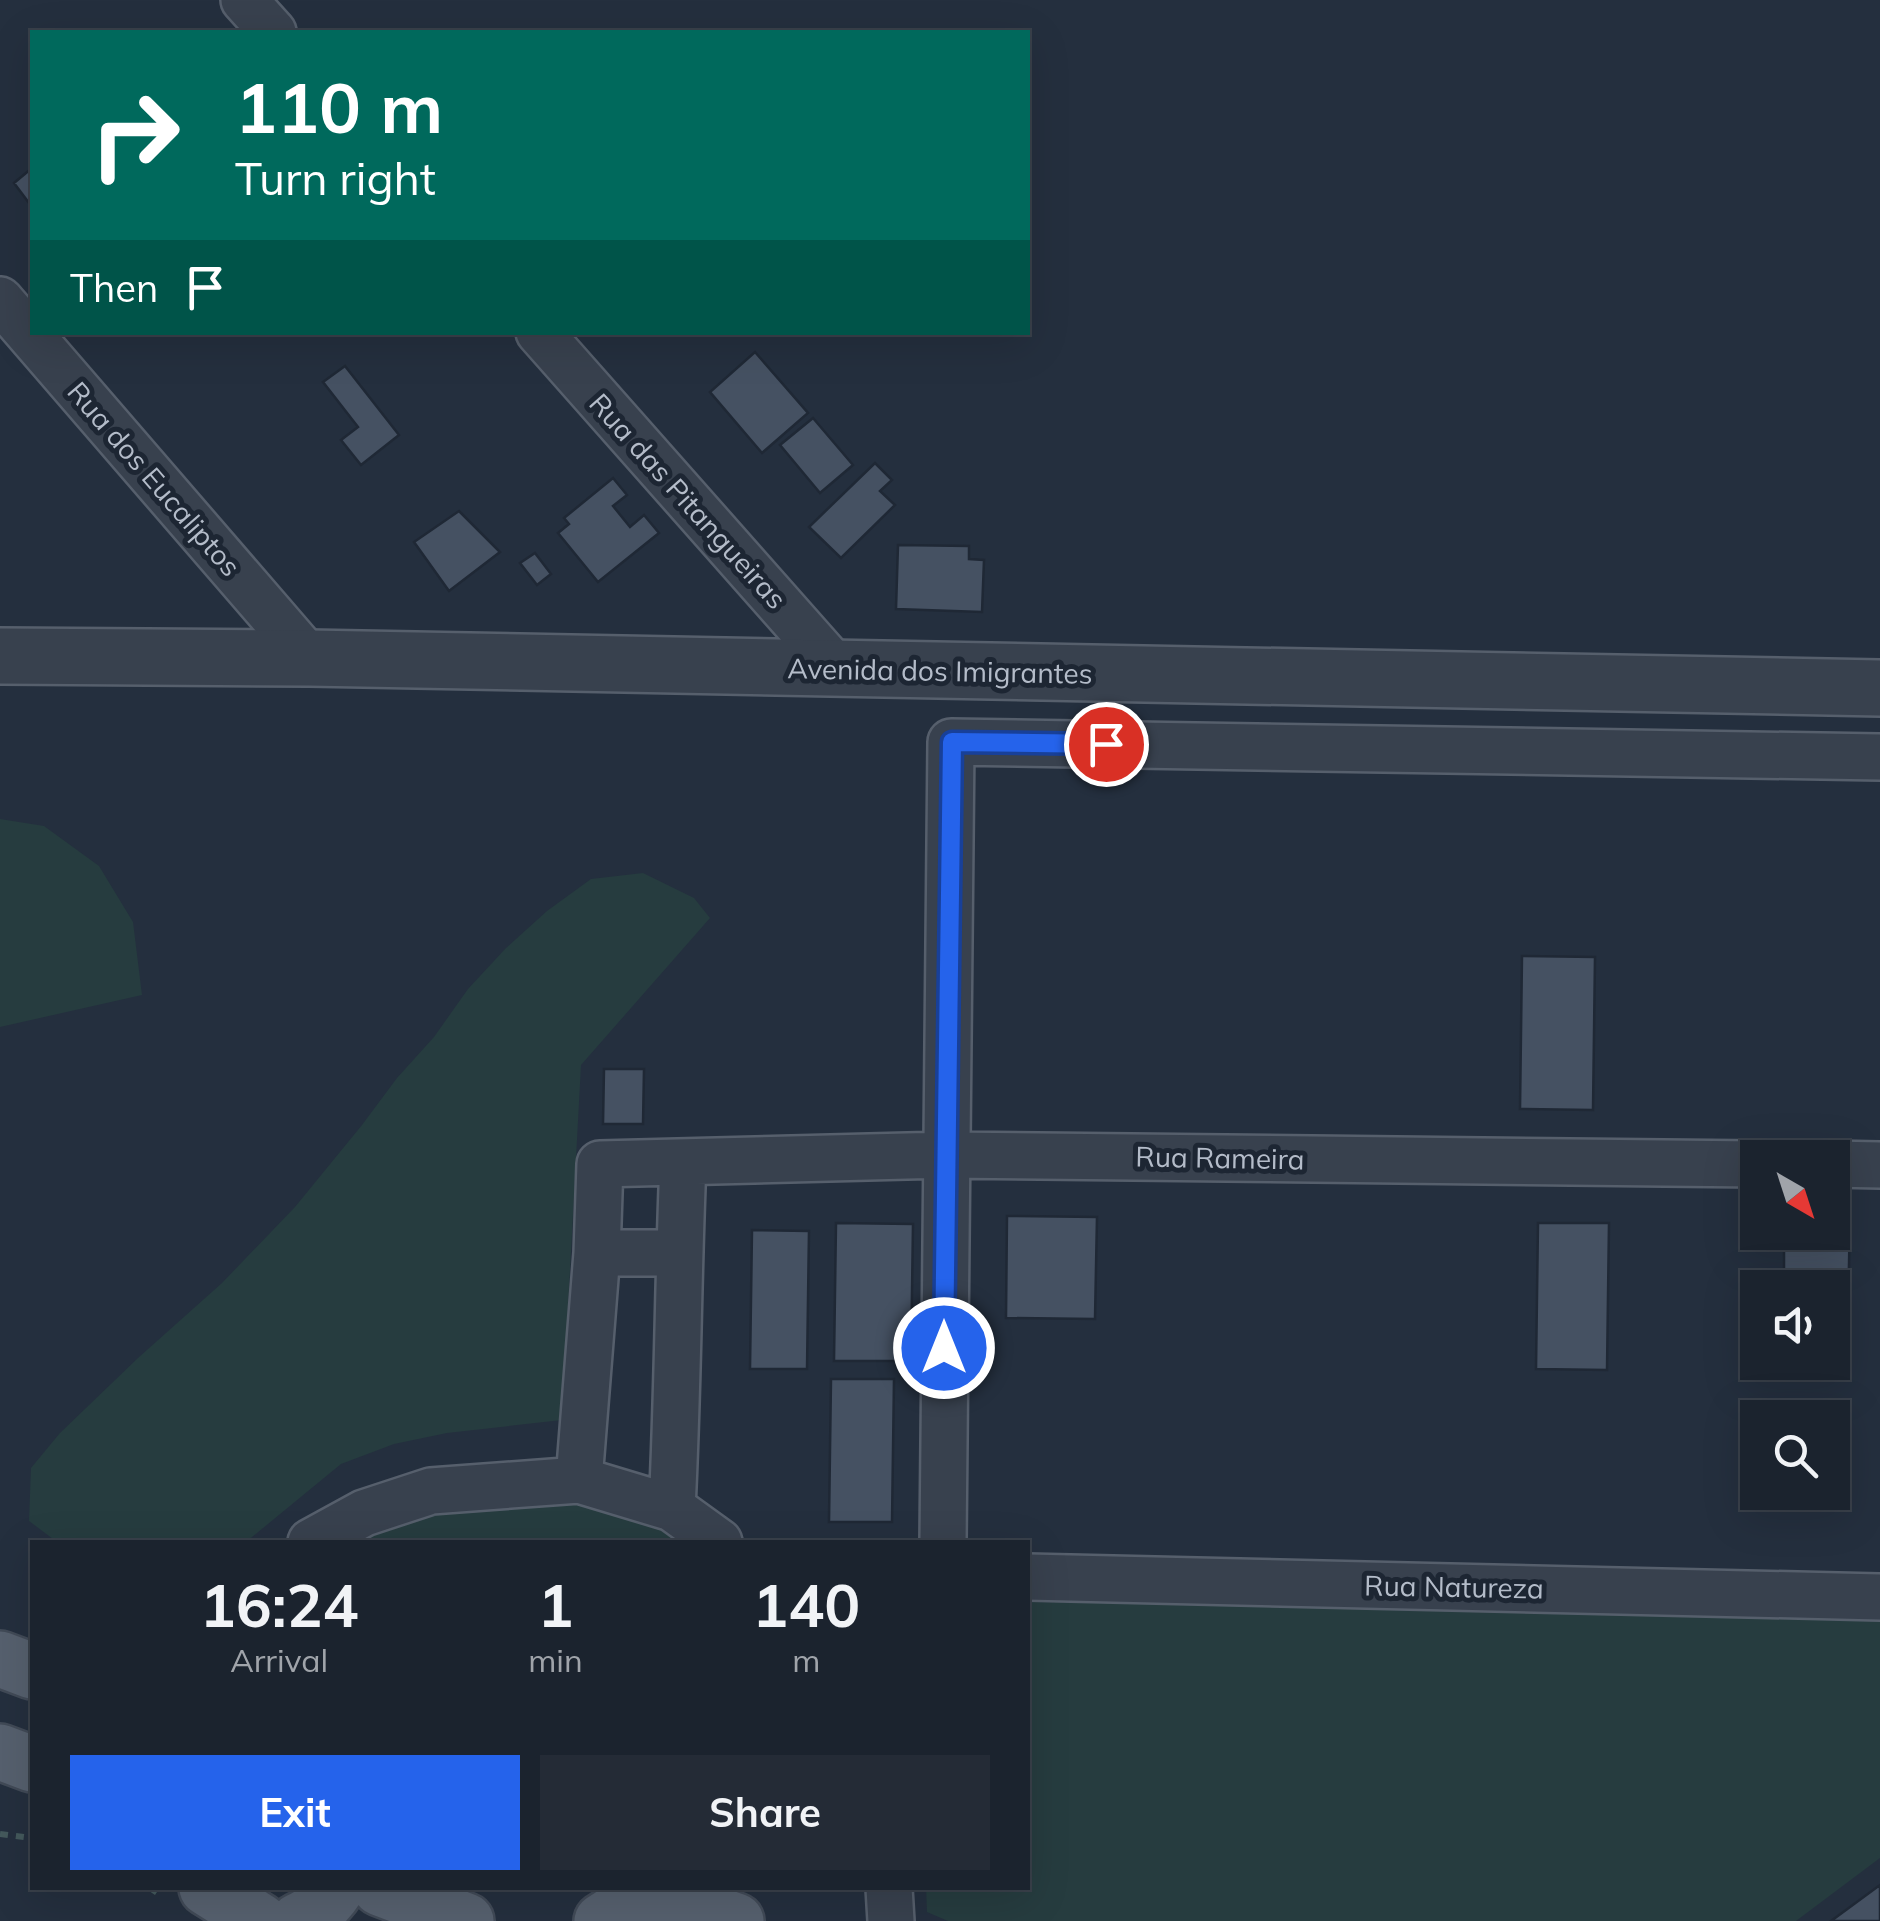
<!DOCTYPE html>
<style>
body{margin:0;font-family:Mulish,sans-serif;background:#242b36;color:#f1f3f6;height:100vh;display:flex;flex-direction:column;font-size:38px;white-space:nowrap}
*{box-sizing:border-box;margin:0}
p{font-size:32px;color:#a0a4aa}
.icon{flex:none;width:55px;height:55px;fill:none;stroke:currentColor;stroke-width:2;stroke-linecap:round;stroke-linejoin:round}
.map{position:relative;flex:1;overflow:hidden}
.drawer{position:absolute;left:30px;top:1540px;width:1000px;height:350px;display:flex;flex-direction:column;background:#1b232e;border-radius:0px;box-shadow:0 10px 40px #0002,0 0 0 2px #39404a}
.drawer>*{flex:none}
.guide{position:absolute;left:30px;top:30px;width:1000px;height:305px;border-radius:0px;box-shadow:0 10px 40px #0002,0 0 0 2px #39404a;background:#00695c;color:#fff;overflow:hidden}
.needle{width:65px;rotate:141deg}
.controls{position:absolute;left:1740px;top:1140px;display:grid;gap:20px}
.controls a{display:grid;place-items:center;width:110px;height:110px;border-radius:0px;background:#1b232e;box-shadow:0 10px 40px #0002,0 0 0 2px #39404a;font-size:50px}
.pin{position:absolute;display:grid;place-items:center;width:85px;height:85px;color:#fff;margin:-42px;border:5px solid #fff;border-radius:50%;box-shadow:0 2px 10px #0007}
.me{position:absolute;width:110px;margin:-55px;rotate:0deg;stroke-linejoin:round;filter:drop-shadow(0 0 8px #0008)}
.turn{display:flex;align-items:center;gap:35px;height:210px;padding:0 40px;font-size:45px}
.turn .icon{width:130px;height:130px;stroke-width:2.5}
.turn b{display:block;font-size:70px;line-height:85px}
.then{display:flex;align-items:center;height:95px;padding:0 40px;background:#0003;gap:20px;font-size:38px}
.eta{display:flex;justify-content:space-evenly;align-items:center;height:170px;text-align:center}
.eta b{font-size:60px;font-weight:700;line-height:70px}
.action{display:flex;gap:20px;margin-top:auto;padding:20px 40px}
.action a{flex:1;height:115px;border-radius:0px;background:#2563eb;color:#fff;font-size:40px;font-weight:700;line-height:115px;text-align:center}
.action a+a{background:#242b36;color:#f1f3f6}
.map>svg:first-child{display:block}
.green{fill:#263c3f}
.building{fill:#455162;stroke:#1f2835;stroke-width:2.5}
.lines{fill:none;stroke-linecap:round;stroke-linejoin:round}
.minor-casing{stroke:#565f6c;stroke-width:50}
.tertiary-casing{stroke:#565f6c;stroke-width:60}
.primary-casing{stroke:#414a57;stroke-width:60}
.path{stroke:#44595c;stroke-width:6;stroke-dasharray:8 8;stroke-linecap:butt}
.minor{stroke:#38414e;stroke-width:45}
.tertiary{stroke:#38414e;stroke-width:55}
.primary{stroke:#56606e;stroke-width:55}
.route-casing{stroke:#184099;stroke-width:25}
.route{stroke:#2563eb;stroke-width:18}
.labels{text-anchor:middle;stroke-width:10;stroke-linejoin:round;paint-order:stroke}
.street-label{font-size:28px;fill:#b4bcc9;stroke:#1d2633}
</style>
<div class="map">
<svg width="1880" height="1921" viewBox="0 0 1880 1921">
<rect width="100%" height="100%" fill="#242f3e"/>
<path class="green" d="M 0,819 L 44,826 L 99,866 L 133,922 L 142,995 L 0,1027 Z
M 643,873 L 694,898 L 710,918 L 581,1065 L 562,1420 L 447,1433 L 394,1444 L 341,1464 L 246,1542 L 57,1542 L 29,1521 L 31,1468 L 60,1433 L 138,1358 L 222,1283 L 295,1207 L 362,1125 L 397,1078 L 434,1037 L 468,989 L 506,948 L 547,911 L 591,879 Z
M 576,1499 L 657,1525 L 687,1542 L 340,1542 L 397,1517 Z
M 1028,1602 L 1880,1609 L 1880,1858 L 1796,1921 L 948,1921 L 927,1912 L 926,1888 L 1028,1888 Z"/>
<path class="building" d="M 32,168 L 32,207 L 14,183 Z
M 755,352 L 808,413 L 762,453 L 710,392 Z
M 345,366 L 399,435 L 361,465 L 341,440 L 358,427 L 323,382 Z
M 813,418 L 853,465 L 820,493 L 780,445 Z
M 875,463 L 892,480 L 880,491 L 895,505 L 841,558 L 809,527 Z
M 613,478 L 627,495 L 613,506 L 630,527 L 644,515 L 659,533 L 598,582 L 558,533 L 569,524 L 564,518 Z
M 459,511 L 500,552 L 449,591 L 414,542 Z
M 898,545 L 969,546 L 969,559 L 984,560 L 982,612 L 896,609 Z
M 535,553 L 551,574 L 537,585 L 520,563 Z
M 1522,956 L 1595,957 L 1593,1110 L 1520,1109 Z
M 604,1069 L 644,1069 L 643,1124 L 603,1124 Z
M 1832,1215 L 1850,1215 L 1847,1362 L 1832,1362 L 1832,1288 L 1784,1288 L 1784,1232 L 1832,1232 Z
M 1007,1216 L 1097,1217 L 1095,1319 L 1006,1318 Z
M 836,1223 L 913,1224 L 911,1361 L 834,1361 Z
M 1538,1223 L 1609,1223 L 1607,1370 L 1536,1369 Z
M 752,1230 L 809,1231 L 807,1369 L 750,1369 Z
M 831,1379 L 894,1379 L 892,1522 L 829,1522 Z
M 1880,1885 L 1880,1921 L 1831,1921 Z"/>
<g class="lines">
<defs>
<path id="minor" d="M 244,0 L 273,32
M 0,300 L 309,658
M 539,332 L 837,669
M 1832,1164 L 1880,1165
M 597,1253 L 679,1253
M 579,1480 L 597,1253 L 600,1164 L 946,1155 L 1758,1164
M 672,1508 C 678,1393 678,1278 683,1163
M 311,1542 L 364,1513 L 431,1491 L 579,1480 L 672,1508 L 719,1542
M 943,1542 L 951,742 L 1880,757
M 1028,1577 L 1880,1597
M 889,1888 L 891,1921"/>
<path id="tertiary" d="M 0,656 L 309,658 L 1880,688"/>
<path id="primary" d="M 0,1659 L 32,1671
M 0,1752 L 32,1764
M 207,1888 L 260,1921
M 380,1888 L 466,1921
M 641,1888 L 736,1921
M 298,1921 C 315,1913 327,1904 337,1888
M 602,1921 C 625,1905 647,1899 674,1899"/>
</defs>
<use href="#minor" class="minor-casing"/>
<use href="#tertiary" class="tertiary-casing"/>
<use href="#primary" class="primary-casing"/>
<path class="path" d="M 0,1834 L 32,1838
M 150,1888 L 162,1896"/>
<use href="#minor" class="minor"/>
<use href="#tertiary" class="tertiary"/>
<use href="#primary" class="primary"/>
</g>
<g class="lines">
<defs>
<path id="route" d="M 944,1348 L 952,742 L 1106,744"/>
</defs>
<use href="#route" class="route-casing"/>
<use href="#route" class="route"/>
</g>
<g class="labels">
<g class="street-label">
<text transform="translate(154 479) rotate(49)" y="10">Rua dos Eucaliptos</text>
<text transform="translate(688 501) rotate(48)" y="10">Rua das Pitangueiras</text>
<text transform="translate(940 671) rotate(1)" y="10">Avenida dos Imigrantes</text>
<text transform="translate(1220 1158) rotate(1)" y="10">Rua Rameira</text>
<text transform="translate(1454 1587) rotate(1)" y="10">Rua Natureza</text>
</g>
</g>
</svg>
<div class="controls">
<a><svg class="needle" viewBox="-14 -14 28 28"><path d="M0-13l5 13h-10z" fill="#e53935"/><path d="M0 13l5-13h-10z" fill="#a0a4aa"/></svg></a>
<a><svg class="icon" aria-label="sound" viewBox="0 0 24 24"><path d="M4 9h4l5-4v14l-5-4H4zM17 9q2 3 0 6"/></svg></a>
<a><svg class="icon" aria-label="search" viewBox="0 0 24 24"><circle cx="10" cy="10" r="6"/><path d="M15 15l6 6"/></svg></a>
</div>
<div class="pin" style="left:1106px;top:744px;background:#d93025"><svg class="icon" aria-label="arrive" viewBox="0 0 24 24"><path d="M6 21V4h12l-3 4 3 4H6"/></svg></div>
<svg class="me" style="left:944px;top:1348px" viewBox="-20 -20 40 40"><circle r="17" fill="#2563eb" stroke="#fff" stroke-width="3"/><path d="M0-11L8 9 0 5-8 9z" fill="#fff"/></svg>
<div class="guide">
<div class="turn"><svg class="icon" aria-label="right" viewBox="0 0 24 24"><path d="M7 20v-9h11M14 6l5 5-5 5"/></svg><div><b>110 m</b>Turn right</div></div>
<div class="then">Then<svg class="icon" aria-label="arrive" viewBox="0 0 24 24"><path d="M6 21V4h12l-3 4 3 4H6"/></svg></div>
</div>
<section class="drawer">
<div class="eta">
<div><b>16:24</b><p>Arrival</p></div>
<div><b>1</b><p>min</p></div>
<div><b>140</b><p>m</p></div>
</div>
<div class="action"><a>Exit</a><a>Share</a></div>
</section>
</div>
